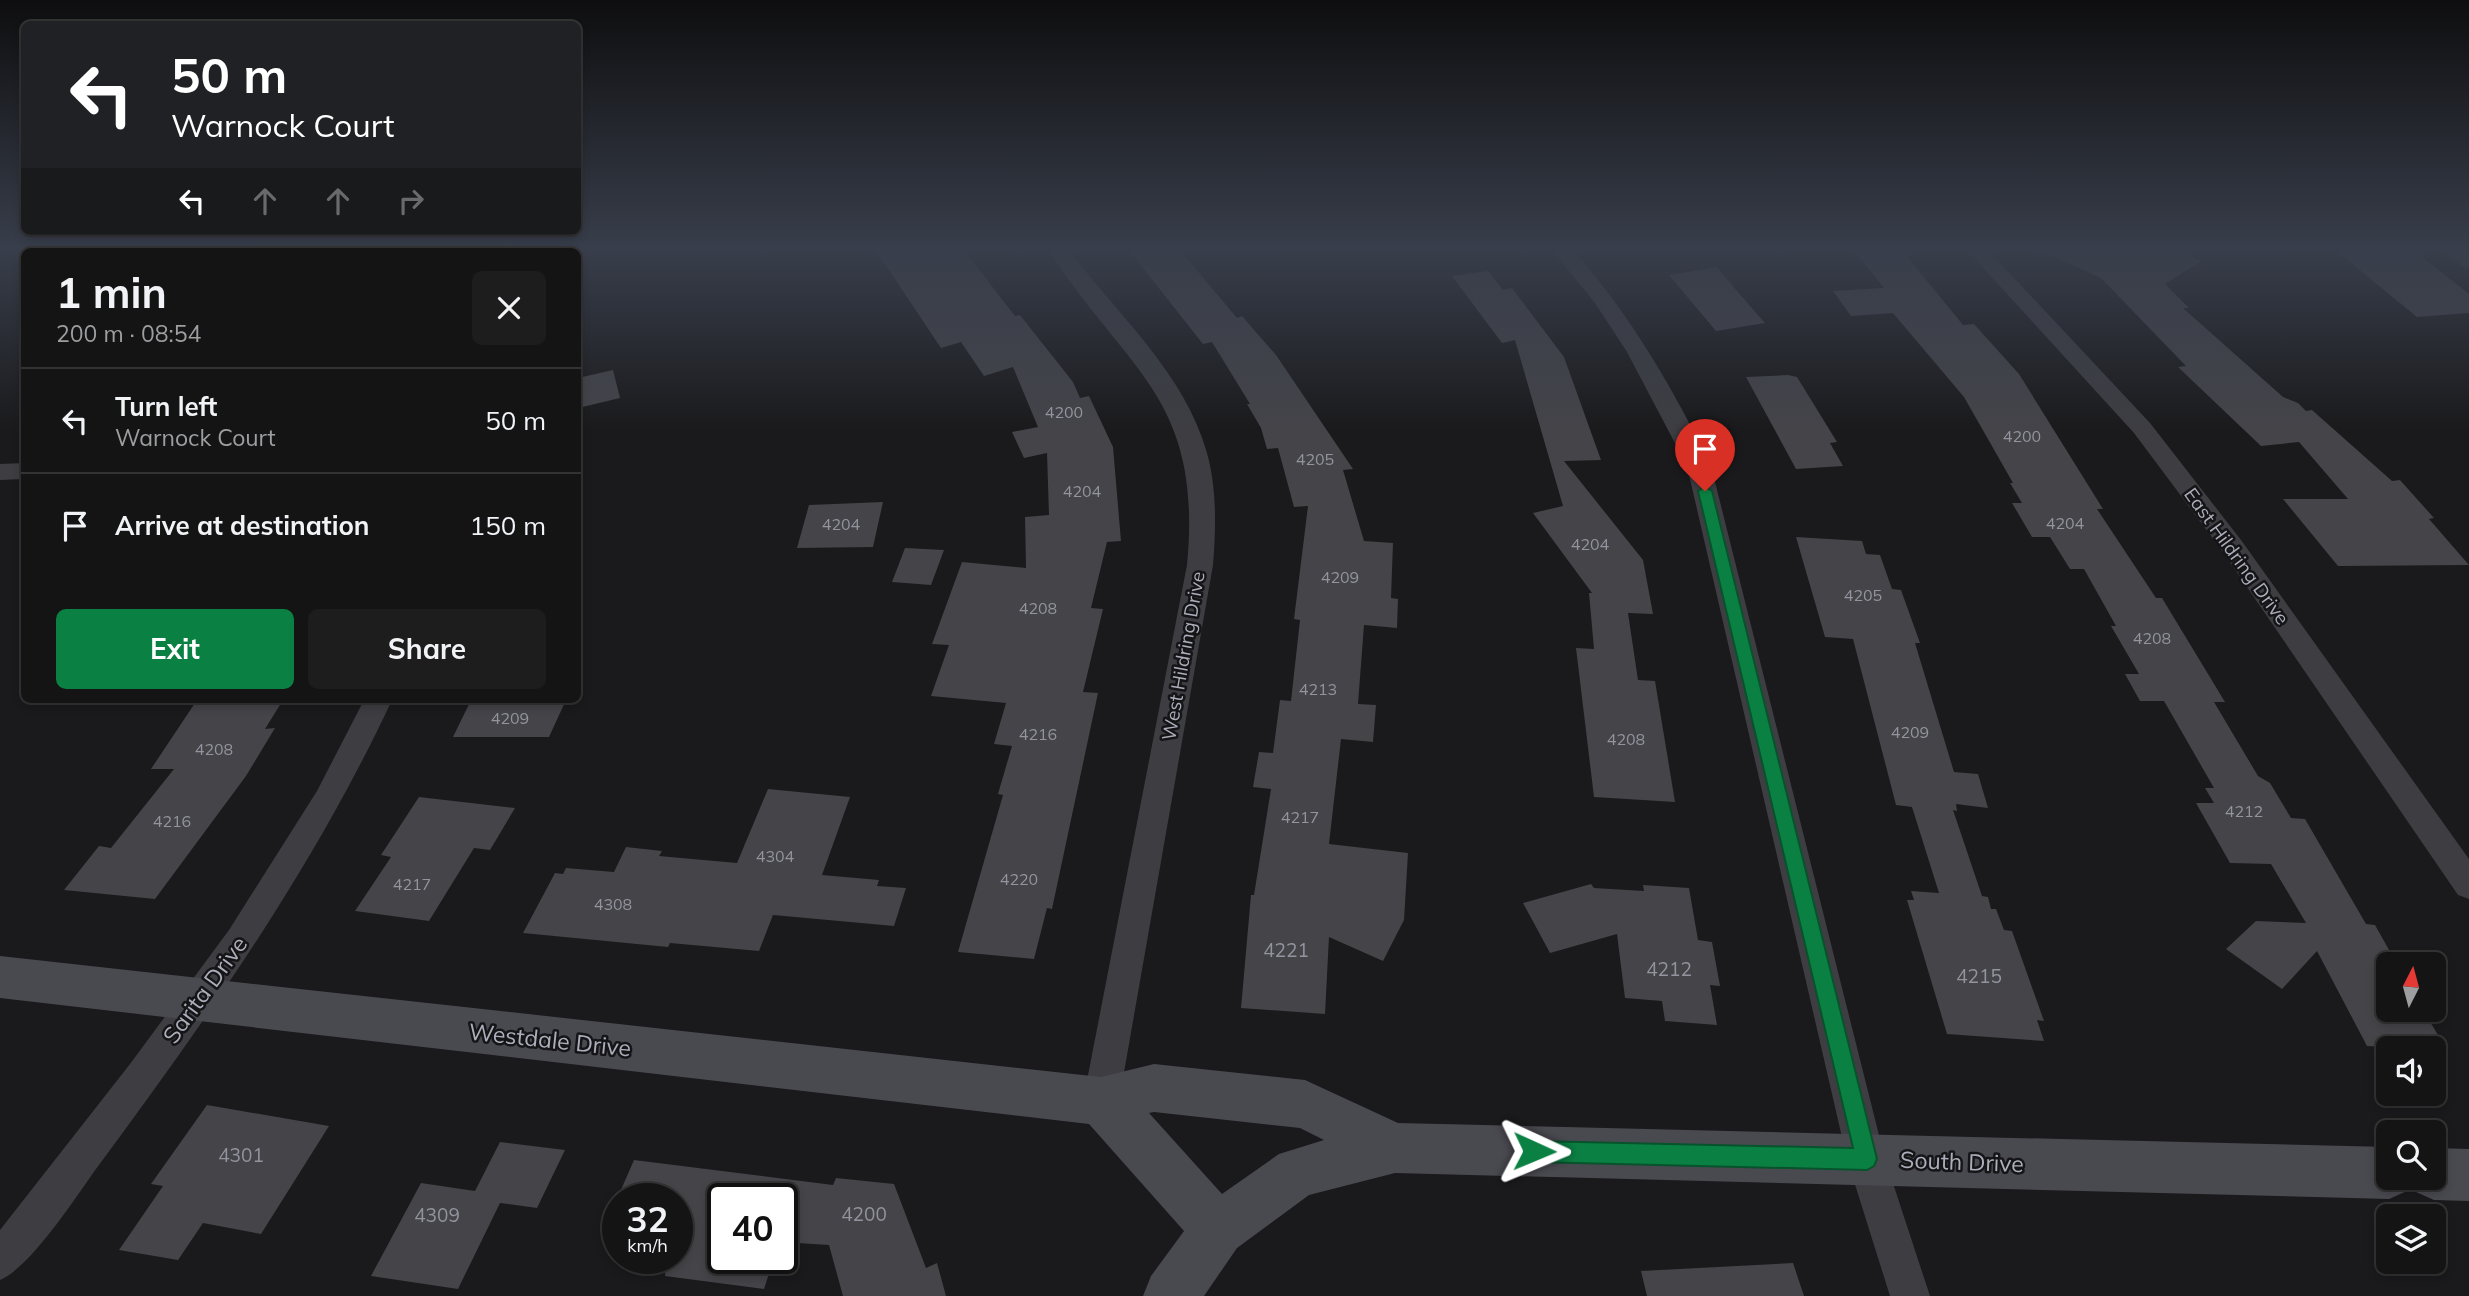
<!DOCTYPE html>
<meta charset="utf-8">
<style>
body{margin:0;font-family:Mulish,sans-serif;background:#1d1d1e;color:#f1f3f6;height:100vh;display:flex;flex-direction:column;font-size:26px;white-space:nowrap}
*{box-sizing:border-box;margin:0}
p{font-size:23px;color:#9d9ea0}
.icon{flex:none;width:38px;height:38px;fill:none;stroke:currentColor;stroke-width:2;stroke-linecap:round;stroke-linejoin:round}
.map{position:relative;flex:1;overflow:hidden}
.side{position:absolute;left:21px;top:248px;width:560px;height:455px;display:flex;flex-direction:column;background:#141415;border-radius:10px;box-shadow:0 4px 10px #0003,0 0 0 2px #333334}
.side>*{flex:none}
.hud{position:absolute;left:21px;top:21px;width:560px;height:214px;border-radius:10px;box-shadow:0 4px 10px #0003,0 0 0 2px #333334;background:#202124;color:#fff;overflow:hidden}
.needle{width:46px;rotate:6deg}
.controls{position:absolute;left:2376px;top:952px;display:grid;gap:14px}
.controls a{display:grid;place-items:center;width:70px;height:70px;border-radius:10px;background:#141415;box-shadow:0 4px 10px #0003,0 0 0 2px #333334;font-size:35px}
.speed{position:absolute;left:602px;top:1183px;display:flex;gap:14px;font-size:35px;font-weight:700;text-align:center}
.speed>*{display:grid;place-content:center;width:91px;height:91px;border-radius:50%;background:#141415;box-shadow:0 4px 10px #0003,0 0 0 2px #333334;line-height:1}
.speed small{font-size:18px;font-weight:400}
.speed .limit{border:4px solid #111;border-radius:10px;background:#fff;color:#111}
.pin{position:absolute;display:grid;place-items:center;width:60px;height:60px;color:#fff;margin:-72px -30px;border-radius:50% 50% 50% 0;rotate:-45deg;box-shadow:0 0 7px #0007}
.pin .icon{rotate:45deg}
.me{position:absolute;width:77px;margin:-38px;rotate:91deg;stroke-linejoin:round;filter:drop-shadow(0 0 5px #0008)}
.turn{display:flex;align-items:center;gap:24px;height:147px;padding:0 35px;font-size:32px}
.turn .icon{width:91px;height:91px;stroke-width:2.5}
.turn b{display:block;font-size:49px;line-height:60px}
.lanes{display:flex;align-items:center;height:66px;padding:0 35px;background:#0003;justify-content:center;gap:35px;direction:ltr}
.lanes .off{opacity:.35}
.round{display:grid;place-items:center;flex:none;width:74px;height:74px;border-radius:10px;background:#1d1d1e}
.summary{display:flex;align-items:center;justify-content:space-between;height:119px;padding:0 35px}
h1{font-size:42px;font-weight:700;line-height:52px}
.primary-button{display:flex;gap:14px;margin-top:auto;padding:14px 35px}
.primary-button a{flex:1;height:80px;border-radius:10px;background:#0b8043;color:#fff;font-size:28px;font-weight:700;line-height:80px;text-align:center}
.primary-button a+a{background:#1d1d1e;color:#f1f3f6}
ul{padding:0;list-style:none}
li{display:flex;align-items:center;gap:21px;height:105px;padding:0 35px;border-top:2px solid #333334}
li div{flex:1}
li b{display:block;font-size:26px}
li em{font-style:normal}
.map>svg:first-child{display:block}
.building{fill:#444449}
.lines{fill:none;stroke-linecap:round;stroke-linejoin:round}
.street{fill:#3d3d42;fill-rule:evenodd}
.secondary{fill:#494950;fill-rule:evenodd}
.route{fill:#0b8043;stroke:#07532c;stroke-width:2}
.labels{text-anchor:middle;stroke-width:5;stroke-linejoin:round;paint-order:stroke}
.number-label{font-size:16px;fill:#93949e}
.street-label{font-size:19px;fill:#adaebb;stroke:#151417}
.near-number-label{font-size:19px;fill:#93949e}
.near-street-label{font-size:23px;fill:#adaebb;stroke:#151417}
</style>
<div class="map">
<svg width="2469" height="1296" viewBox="0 0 2469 1296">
<rect width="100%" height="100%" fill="#1a1a1c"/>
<path class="building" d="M 875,249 L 963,249 L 1015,316 L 1020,315 L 1073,382 L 1080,398 L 1089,396 L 1113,447 L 1121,541 L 1107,542 L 1091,608 L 1103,609 L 1083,692 L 1098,693 L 1052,909 L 1047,908 L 1034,959 L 958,952 L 1003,795 L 998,794 L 1012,746 L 994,744 L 1006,703 L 931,696 L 949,645 L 932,644 L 962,562 L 1026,568 L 1025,517 L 1049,515 L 1047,453 L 1024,458 L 1012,432 L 1038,427 L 1013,367 L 984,376 L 961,342 L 941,348 Z
M 1128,249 L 1179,249 L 1237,318 L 1242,316 L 1276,355 L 1353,469 L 1343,470 L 1364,541 L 1393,543 L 1391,598 L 1398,599 L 1397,628 L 1364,625 L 1358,704 L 1376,705 L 1373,742 L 1341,739 L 1329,844 L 1408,853 L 1404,920 L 1383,961 L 1329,937 L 1325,1014 L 1241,1008 L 1251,895 L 1254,895 L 1271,789 L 1253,787 L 1259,752 L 1273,753 L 1280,700 L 1291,701 L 1300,620 L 1294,619 L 1308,506 L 1294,507 L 1278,448 L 1267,449 L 1261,428 L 1247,404 L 1250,404 L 1212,342 L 1203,344 Z
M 1853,249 L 1901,249 L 1963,325 L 1974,324 L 2019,374 L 2103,509 L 2097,509 L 2156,598 L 2162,598 L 2225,702 L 2214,702 L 2258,776 L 2270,783 L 2291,818 L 2305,819 L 2366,924 L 2375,925 L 2397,964 L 2389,964 L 2389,1010 L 2423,1010 L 2447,1050 L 2367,1046 L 2317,951 L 2282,989 L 2226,949 L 2256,921 L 2306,923 L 2271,864 L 2230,863 L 2196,803 L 2214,803 L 2205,788 L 2214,788 L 2164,701 L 2140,701 L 2125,674 L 2139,674 L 2111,626 L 2116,626 L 2084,569 L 2070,569 L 2050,537 L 2032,537 L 2012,503 L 2022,503 L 2010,483 L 2013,483 L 1964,397 L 1893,313 L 1851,316 L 1833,291 L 1884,288 Z
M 2038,249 L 2112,249 L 2130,257 L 2143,249 L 2173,249 L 2201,261 L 2165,284 L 2189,308 L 2183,308 L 2283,397 L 2298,403 L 2306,411 L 2312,410 L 2392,481 L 2400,480 L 2434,518 L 2429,519 L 2469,565 L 2338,566 L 2283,499 L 2348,499 L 2299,442 L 2261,446 L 2178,367 L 2186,366 L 2101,278 Z
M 2334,249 L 2412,249 L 2469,294 L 2469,313 L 2417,317 Z
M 1717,267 L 1737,291 L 1765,323 L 1716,331 L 1669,275 Z
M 1488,271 L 1503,290 L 1512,288 L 1564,357 L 1601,460 L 1564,461 L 1643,560 L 1653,614 L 1628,613 L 1638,680 L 1655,681 L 1675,802 L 1594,797 L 1576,648 L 1594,649 L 1589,593 L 1592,593 L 1533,513 L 1563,506 L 1515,340 L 1502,343 L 1452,276 Z
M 613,370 L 620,398 L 578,408 L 578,378 Z
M 1788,375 L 1797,377 L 1837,442 L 1830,443 L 1843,466 L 1796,469 L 1746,377 Z
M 883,502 L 873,547 L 797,548 L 809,505 Z
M 1796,537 L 1862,541 L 1866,554 L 1880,555 L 1892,589 L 1901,590 L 1920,643 L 1915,643 L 1954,772 L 1978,774 L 1988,808 L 1956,804 L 1957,811 L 1953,810 L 1982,896 L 1988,897 L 1991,909 L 1996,909 L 2004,930 L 2012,931 L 2044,1021 L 2037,1020 L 2044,1041 L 1947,1034 L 1907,900 L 1914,900 L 1911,891 L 1939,893 L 1912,807 L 1896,805 L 1853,639 L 1825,637 Z
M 905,548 L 944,550 L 931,585 L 892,582 Z
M 197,700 L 283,700 L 265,729 L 275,728 L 246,776 L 155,899 L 64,890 L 99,846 L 111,848 L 174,769 L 151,769 Z
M 471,700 L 566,700 L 549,737 L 453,737 Z
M 768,789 L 850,797 L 822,875 L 879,880 L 877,886 L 906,888 L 894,926 L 773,915 L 759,951 L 670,943 L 668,947 L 523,933 L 555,873 L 563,874 L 566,868 L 614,872 L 626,847 L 662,851 L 659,856 L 737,863 Z
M 419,797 L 515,808 L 490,850 L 474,848 L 429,921 L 355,911 L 391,857 L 381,855 Z
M 1591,884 L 1594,888 L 1644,891 L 1643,885 L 1689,888 L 1698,940 L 1712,942 L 1720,986 L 1710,985 L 1717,1025 L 1665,1021 L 1662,1001 L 1625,998 L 1617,934 L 1550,953 L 1523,903 Z
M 207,1105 L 329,1126 L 261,1234 L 203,1223 L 178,1260 L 119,1250 L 163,1186 L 151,1184 Z
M 500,1142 L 565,1150 L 537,1208 L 500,1203 L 458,1289 L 371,1276 L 421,1183 L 475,1191 Z
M 634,1160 L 833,1185 L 836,1178 L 894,1184 L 926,1268 L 937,1263 L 946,1296 L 843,1296 L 829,1245 L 782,1242 L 782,1199 L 723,1199 L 723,1258 L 774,1258 L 764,1289 L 665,1276 L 666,1258 L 677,1258 L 677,1199 L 617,1199 Z
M 1793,1263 L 1804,1296 L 1647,1296 L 1641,1271 Z"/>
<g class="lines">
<path class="street" d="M 432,249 L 452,249 L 450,252 L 430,252 Z
M 1048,249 L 1068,249 C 1116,313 1185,373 1207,453 C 1217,489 1216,528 1213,565 L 1119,1101 L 1114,1113 L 1101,1118 L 1088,1113 L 1083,1101 L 1187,565 C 1203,396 1127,373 1048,249 Z
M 1551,249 L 1572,249 C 1630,314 1673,388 1711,466 L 1885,1159 L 1930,1296 L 1890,1296 L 1847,1159 L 1687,466 L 1627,352 L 1595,303 Z
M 1966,249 L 1987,249 L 2150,423 L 2241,540 L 2469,859 L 2469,899 L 2458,895 L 2223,552 L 2134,433 Z
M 2440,249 L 2463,249 L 2469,253 L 2469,268 L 2462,266 Z
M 24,463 L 24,479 L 0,480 L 0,464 Z
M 364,700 L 392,700 C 313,869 207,1019 96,1169 C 75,1198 31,1267 0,1280 L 0,1230 L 130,1064 L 229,930 L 317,791 Z"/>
<path class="secondary" d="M 0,956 L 1101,1077 L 1154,1064 L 1305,1080 L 1398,1123 L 2389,1147 L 2389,1178 L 2434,1178 L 2434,1148 L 2469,1149 L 2469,1201 L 2434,1200 L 2416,1192 L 2411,1182 L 2407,1191 L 2389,1199 L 1395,1173 L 1309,1195 L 1237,1248 L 1204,1296 L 1143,1296 L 1151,1276 L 1184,1231 L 1089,1124 L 0,998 ZM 1154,1112 L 1300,1128 L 1324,1140 L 1279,1154 L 1222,1194 L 1149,1113 Z"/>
</g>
<linearGradient id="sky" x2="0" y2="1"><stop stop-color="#0e0e0f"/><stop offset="0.58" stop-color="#383e4b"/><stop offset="1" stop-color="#383e4b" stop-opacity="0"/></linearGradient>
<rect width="2469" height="430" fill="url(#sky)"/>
<path class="route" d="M 1705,487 L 1712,491 L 1877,1159 L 1874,1166 L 1867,1170 L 1534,1162 L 1527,1159 L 1523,1151 L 1527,1144 L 1534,1141 L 1853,1148 L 1698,491 Z"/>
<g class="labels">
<g class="number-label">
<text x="1064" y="418">4200</text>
<text x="2022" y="442">4200</text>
<text x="1315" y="465">4205</text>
<text x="1082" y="497">4204</text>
<text x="2065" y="529">4204</text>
<text x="841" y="530">4204</text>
<text x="1590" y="550">4204</text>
<text x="1340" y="583">4209</text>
<text x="1863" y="601">4205</text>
<text x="1038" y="614">4208</text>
<text x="2152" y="644">4208</text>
<text x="1318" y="695">4213</text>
<text x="510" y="724">4209</text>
<text x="1910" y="738">4209</text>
<text x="1038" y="740">4216</text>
<text x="1626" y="745">4208</text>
<text x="214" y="755">4208</text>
<text x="2244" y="817">4212</text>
<text x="1300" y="823">4217</text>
<text x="172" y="827">4216</text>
<text x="775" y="862">4304</text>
<text x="1019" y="885">4220</text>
<text x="412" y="890">4217</text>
<text x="613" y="910">4308</text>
</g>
<g class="street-label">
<text transform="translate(2237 556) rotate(54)" y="7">East Hildring Drive</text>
<text transform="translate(1183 656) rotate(-80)" y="7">West Hildring Drive</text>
</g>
<g class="near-number-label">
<text x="1286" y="957">4221</text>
<text x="1669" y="976">4212</text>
<text x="1979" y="983">4215</text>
<text x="241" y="1162">4301</text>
<text x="864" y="1221">4200</text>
<text x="437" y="1222">4309</text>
</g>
<g class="near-street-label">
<text transform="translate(205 990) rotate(-54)" y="8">Sarita Drive</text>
<text transform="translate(550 1040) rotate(6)" y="8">Westdale Drive</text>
<text transform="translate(1962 1162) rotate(2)" y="8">South Drive</text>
</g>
</g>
</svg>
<div class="controls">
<a><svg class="needle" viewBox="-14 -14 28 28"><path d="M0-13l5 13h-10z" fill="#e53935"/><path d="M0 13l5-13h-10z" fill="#9d9ea0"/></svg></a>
<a><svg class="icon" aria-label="sound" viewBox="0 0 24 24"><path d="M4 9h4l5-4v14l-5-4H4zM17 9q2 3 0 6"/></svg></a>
<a><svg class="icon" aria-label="search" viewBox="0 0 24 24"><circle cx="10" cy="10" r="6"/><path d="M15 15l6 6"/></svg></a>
<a><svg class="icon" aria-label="layers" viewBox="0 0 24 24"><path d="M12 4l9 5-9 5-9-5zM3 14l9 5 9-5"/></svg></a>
</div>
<div class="speed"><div>32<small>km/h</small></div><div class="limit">40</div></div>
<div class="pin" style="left:1705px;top:491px;background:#d93025"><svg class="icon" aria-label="arrive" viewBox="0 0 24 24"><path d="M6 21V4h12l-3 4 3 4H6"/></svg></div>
<svg class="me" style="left:1534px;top:1151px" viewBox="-20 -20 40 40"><path d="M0-17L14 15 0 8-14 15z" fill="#0b8043" stroke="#fff" stroke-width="4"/></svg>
<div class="hud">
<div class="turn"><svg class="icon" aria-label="left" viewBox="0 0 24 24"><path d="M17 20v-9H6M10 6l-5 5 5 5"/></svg><div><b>50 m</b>Warnock Court</div></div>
<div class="lanes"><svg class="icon" aria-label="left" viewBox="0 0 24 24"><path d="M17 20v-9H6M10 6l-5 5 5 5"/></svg><svg class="icon off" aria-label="ahead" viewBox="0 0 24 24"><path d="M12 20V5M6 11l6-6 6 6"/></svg><svg class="icon off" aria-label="ahead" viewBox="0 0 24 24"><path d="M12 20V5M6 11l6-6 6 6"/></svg><svg class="icon off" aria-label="right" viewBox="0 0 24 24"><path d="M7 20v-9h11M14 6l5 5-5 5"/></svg></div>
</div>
<section class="side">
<div class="summary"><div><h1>1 min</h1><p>200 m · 08:54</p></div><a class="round"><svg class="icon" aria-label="close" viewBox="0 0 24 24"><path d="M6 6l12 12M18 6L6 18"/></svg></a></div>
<ul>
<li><svg class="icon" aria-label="left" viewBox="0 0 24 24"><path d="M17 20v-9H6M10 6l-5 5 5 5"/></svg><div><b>Turn left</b><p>Warnock Court</p></div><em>50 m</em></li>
<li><svg class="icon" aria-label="arrive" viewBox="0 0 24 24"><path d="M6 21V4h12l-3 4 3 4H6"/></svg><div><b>Arrive at destination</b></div><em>150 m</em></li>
</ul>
<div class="primary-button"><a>Exit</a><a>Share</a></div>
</section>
</div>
